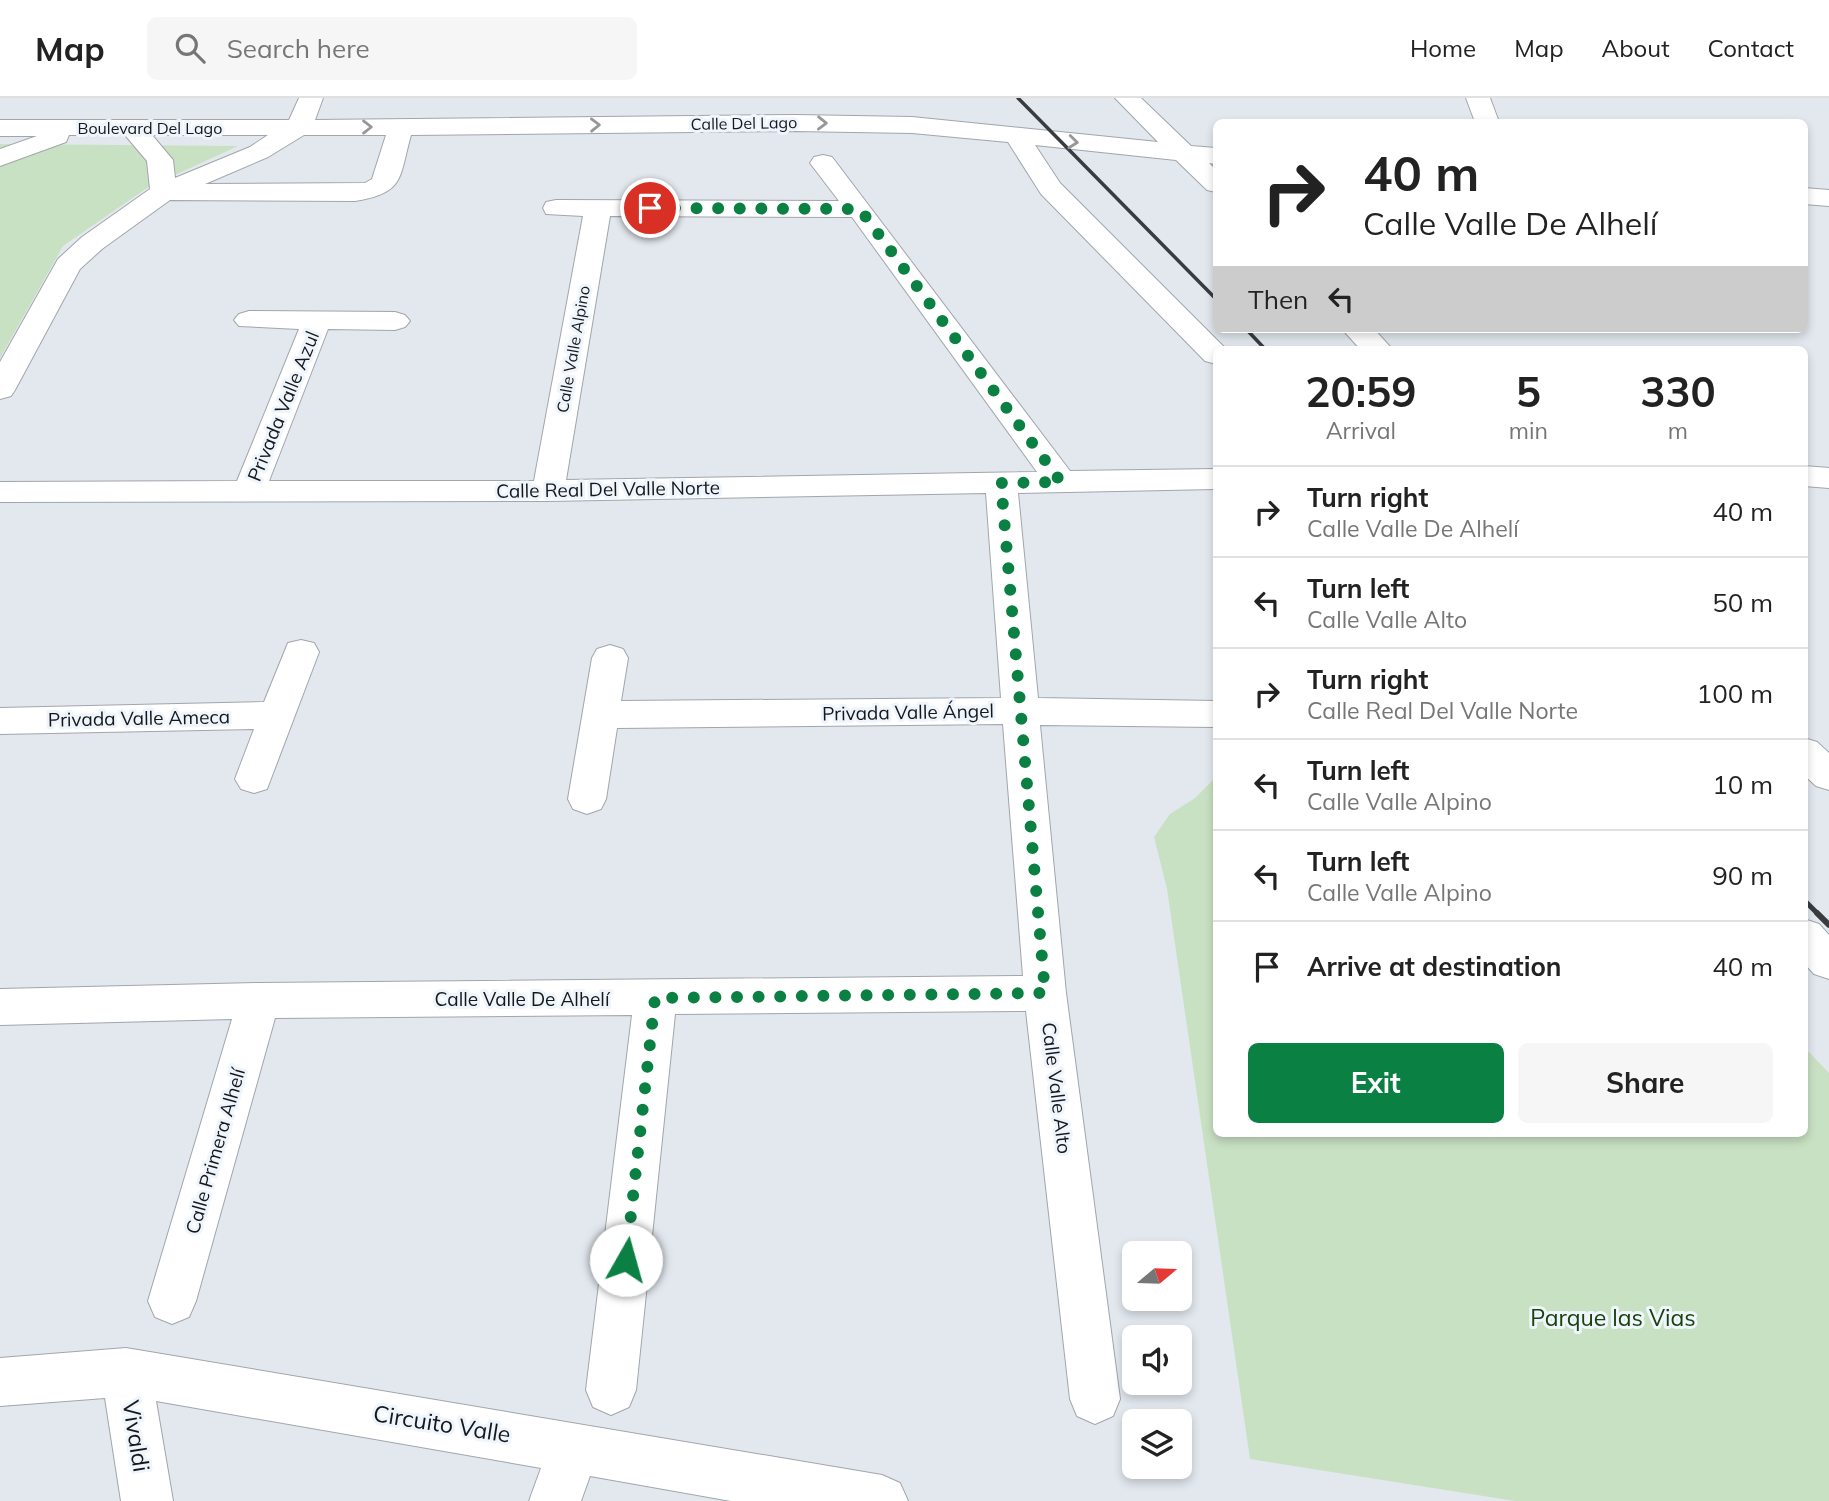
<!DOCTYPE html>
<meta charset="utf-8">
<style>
body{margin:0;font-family:Mulish,sans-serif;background:#f6f6f6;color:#222;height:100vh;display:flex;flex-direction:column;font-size:26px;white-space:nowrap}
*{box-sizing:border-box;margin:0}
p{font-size:23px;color:#767676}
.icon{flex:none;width:38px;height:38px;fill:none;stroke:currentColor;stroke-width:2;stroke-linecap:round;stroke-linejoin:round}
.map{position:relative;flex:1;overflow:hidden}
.drawer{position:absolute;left:1213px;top:248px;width:595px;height:791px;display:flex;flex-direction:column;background:#fff;border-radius:10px;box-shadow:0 4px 10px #0003}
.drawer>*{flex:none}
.guide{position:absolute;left:1213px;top:21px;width:595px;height:214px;border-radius:10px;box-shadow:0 4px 10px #0003;background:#fff;color:#222;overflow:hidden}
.needle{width:46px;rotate:71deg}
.buttons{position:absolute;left:1122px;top:1143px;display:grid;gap:14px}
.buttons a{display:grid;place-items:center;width:70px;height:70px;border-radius:10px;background:#fff;box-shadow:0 4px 10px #0003;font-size:35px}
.pin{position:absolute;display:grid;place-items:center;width:60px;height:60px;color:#fff;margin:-30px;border:4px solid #fff;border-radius:50%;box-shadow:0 2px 7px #0007}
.me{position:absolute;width:77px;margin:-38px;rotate:7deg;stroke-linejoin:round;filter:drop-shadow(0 0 5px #0008)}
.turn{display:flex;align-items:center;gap:24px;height:147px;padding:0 35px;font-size:32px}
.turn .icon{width:91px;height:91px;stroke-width:2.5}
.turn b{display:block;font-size:49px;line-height:60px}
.then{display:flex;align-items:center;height:66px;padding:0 35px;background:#0003;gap:14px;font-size:26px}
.eta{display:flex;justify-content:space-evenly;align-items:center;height:119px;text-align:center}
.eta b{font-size:42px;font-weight:700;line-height:49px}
.button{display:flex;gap:14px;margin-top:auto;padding:14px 35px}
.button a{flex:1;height:80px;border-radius:10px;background:#0b8043;color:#fff;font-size:28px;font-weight:700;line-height:80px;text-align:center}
.button a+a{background:#f6f6f6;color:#222}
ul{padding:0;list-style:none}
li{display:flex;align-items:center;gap:21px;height:91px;padding:0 35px;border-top:2px solid #e0e0e0}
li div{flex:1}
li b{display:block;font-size:26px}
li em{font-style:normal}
header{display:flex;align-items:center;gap:42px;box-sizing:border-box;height:98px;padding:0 35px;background:#fff;border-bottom:2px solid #e0e0e0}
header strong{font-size:33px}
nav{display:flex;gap:38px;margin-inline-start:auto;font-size:24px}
.search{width:490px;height:63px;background:#f6f6f6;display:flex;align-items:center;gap:18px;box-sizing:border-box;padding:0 24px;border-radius:10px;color:#767676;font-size:26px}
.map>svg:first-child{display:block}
.green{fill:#c9e1c3}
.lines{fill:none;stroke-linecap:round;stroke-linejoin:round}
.minor-casing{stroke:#a1a6ac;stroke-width:2}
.minor{fill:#fff;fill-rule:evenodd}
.rail-far2{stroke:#393c3f;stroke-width:3.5}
.rail-far1{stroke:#393c3f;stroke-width:5}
.rail{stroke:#393c3f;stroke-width:6}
.oneway{stroke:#969798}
.route{stroke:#0b8043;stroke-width:12;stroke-dasharray:0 21.6}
.labels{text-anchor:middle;stroke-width:6;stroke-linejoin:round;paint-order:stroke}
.far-street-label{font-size:16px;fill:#151719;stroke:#eff5fc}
.street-label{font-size:19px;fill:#151719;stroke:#eff5fc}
.near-park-label{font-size:23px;fill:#18420a;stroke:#eff5fc}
.near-street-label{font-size:23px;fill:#151719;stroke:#eff5fc}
</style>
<header>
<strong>Map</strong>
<div class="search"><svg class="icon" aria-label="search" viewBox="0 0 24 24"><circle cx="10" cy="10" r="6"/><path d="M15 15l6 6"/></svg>Search here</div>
<nav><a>Home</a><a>Map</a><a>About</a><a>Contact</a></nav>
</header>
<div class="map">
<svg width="1829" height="1403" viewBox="0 0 1829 1403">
<rect width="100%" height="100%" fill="#e2e8ee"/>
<path class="green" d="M 0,46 L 238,48 L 147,90 L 63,148 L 0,260 Z
M 1213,682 L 1216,682 L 1216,1036 L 1804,1036 L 1804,949 L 1829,975 L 1829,1403 L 1515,1403 L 1250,1361 L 1167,791 L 1154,739 L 1170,716 L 1195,700 Z"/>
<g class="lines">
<defs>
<path id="minor" d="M 299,0 L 323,0 L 315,22 L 795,17 L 912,19 L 1158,44 L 1115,0 L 1141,0 L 1191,48 L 1216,50 L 1216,66 L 1209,65 L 1216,72 L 1216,94 L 1207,92 L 1176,62 L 1035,47 L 1060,85 L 1227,252 L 1216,252 L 1216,266 L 1205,263 L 1041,96 L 1008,44 L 912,35 L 795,33 L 411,37 C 399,80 405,95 355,103 L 170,102 L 102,151 L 80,171 L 15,292 L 11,298 L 0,301 L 0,264 L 58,161 L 82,139 L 150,91 L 147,63 L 125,37 L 69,37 L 66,44 L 0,68 L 0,51 L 37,38 L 0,38 L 0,22 L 289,22 ZM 152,37 L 268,37 L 250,49 L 175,80 L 173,62 ZM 304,37 L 386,37 L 372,81 L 365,85 L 205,86 L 268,59 Z
M 1466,0 L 1490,0 L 1499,24 L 1475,24 Z
M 823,57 L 832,59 L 1070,373 L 1216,371 L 1216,391 L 1018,395 L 1038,600 L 1216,603 L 1216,629 L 1040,627 L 1066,895 L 1120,1301 L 1113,1318 L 1095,1326 L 1077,1318 L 1070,1301 L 1026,913 L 675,916 L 636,1292 L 629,1309 L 611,1317 L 593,1309 L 586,1292 L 632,917 L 275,920 L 196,1203 L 189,1219 L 172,1226 L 155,1219 L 148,1203 L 232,921 L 0,927 L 0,891 L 259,885 L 1023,878 L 1003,626 L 617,630 L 606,701 L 601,711 L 587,716 L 573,711 L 568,701 L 592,560 L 597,551 L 610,547 L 623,551 L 628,560 L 621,603 L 1001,600 L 986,395 L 548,403 L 0,404 L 0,384 L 237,383 L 299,231 L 239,228 L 234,222 L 239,216 L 249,213 L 395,214 L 405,217 L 410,223 L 405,229 L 395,232 L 328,231 L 269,383 L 534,383 L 583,118 L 546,116 L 543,110 L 546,104 L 556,102 L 839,103 L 810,65 L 814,59 ZM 610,118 L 852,119 L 1037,374 L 566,382 Z
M 1804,90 L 1829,92 L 1829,108 L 1804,106 Z
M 1342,231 L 1374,231 L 1393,252 L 1361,252 Z
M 1804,368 L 1829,370 L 1829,390 L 1804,388 Z
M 301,542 L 314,545 L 319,554 L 267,691 L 254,695 L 241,691 L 235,681 L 254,631 L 0,636 L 0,610 L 264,604 L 288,545 Z
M 1804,640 L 1817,644 L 1829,655 L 1829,692 L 1816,688 L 1804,677 Z
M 1804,821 L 1819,826 L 1829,837 L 1829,881 L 1814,876 L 1804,865 Z
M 126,1250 L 882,1377 L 900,1385 L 908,1403 L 731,1403 L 590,1378 L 581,1403 L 529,1403 L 541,1370 L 156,1303 L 173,1403 L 121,1403 L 105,1300 L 0,1308 L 0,1260 Z"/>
</defs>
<use href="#minor" class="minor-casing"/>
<use href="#minor" class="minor"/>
<path class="rail-far2" d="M 1018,0 L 1216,201
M 1246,231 L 1266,252"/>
<path class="rail-far1" d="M 1804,802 L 1819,817"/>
<path class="rail" d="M 1817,815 L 1829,827"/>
</g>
<defs><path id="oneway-chevron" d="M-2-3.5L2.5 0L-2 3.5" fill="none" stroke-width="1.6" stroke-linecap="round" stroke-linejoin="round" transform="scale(1.75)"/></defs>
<g class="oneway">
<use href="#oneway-chevron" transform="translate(822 25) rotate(1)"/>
<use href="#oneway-chevron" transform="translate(595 27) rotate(-1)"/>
<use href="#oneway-chevron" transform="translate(367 29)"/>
<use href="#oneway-chevron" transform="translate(1073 44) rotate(6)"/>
</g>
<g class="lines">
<path class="route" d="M 626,1162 L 655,900 L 1045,895 L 1001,385 L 1061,384 L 860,111 L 650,110"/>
</g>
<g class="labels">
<g class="far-street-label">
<text transform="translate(744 25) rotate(-1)" y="6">Calle Del Lago</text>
<text x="150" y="36">Boulevard Del Lago</text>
<text transform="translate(573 251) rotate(-80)" y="6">Calle Valle Alpino</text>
</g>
<g class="street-label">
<text transform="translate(283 308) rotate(-68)" y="7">Privada Valle Azul</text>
<text transform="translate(608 391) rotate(-1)" y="7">Calle Real Del Valle Norte</text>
<text transform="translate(908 614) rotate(-1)" y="7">Privada Valle Ángel</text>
<text transform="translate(139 620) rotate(-1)" y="7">Privada Valle Ameca</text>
<text x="522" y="908">Calle Valle De Alhelí</text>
<text transform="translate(1057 990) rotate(83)" y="7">Calle Valle Alto</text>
<text transform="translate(215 1053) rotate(-74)" y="7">Calle Primera Alhelí</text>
</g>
<g class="near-park-label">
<text x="1613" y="1228">Parque las Vias</text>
</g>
<g class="near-street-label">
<text transform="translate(442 1326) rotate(9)" y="8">Circuito Valle</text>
<text transform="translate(136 1338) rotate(81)" y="8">Vivaldi</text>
</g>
</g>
</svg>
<div class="buttons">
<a><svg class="needle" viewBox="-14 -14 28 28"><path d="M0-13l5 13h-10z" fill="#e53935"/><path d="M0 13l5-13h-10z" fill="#767676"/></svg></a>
<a><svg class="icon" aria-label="sound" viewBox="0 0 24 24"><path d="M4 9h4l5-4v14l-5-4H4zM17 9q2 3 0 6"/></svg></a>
<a><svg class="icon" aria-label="layers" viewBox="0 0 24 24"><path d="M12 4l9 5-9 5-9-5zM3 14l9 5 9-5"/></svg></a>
</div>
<div class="pin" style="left:650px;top:110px;background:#d93025"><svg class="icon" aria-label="arrive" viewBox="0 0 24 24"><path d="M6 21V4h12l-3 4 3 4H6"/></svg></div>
<svg class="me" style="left:626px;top:1162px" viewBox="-20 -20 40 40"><circle r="19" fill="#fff"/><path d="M0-13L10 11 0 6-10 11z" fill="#0b8043"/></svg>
<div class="guide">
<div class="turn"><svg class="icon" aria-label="right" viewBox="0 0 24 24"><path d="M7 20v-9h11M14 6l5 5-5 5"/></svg><div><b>40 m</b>Calle Valle De Alhelí</div></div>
<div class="then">Then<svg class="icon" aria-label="left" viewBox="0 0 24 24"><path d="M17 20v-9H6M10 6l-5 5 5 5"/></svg></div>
</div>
<section class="drawer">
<div class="eta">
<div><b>20:59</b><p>Arrival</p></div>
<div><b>5</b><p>min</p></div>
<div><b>330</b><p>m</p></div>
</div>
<ul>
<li><svg class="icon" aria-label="right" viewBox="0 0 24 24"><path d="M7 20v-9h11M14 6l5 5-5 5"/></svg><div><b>Turn right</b><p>Calle Valle De Alhelí</p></div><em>40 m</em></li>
<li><svg class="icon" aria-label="left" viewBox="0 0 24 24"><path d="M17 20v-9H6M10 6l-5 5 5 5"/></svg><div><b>Turn left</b><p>Calle Valle Alto</p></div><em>50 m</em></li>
<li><svg class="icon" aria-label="right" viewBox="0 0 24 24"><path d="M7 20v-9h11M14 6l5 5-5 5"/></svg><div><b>Turn right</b><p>Calle Real Del Valle Norte</p></div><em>100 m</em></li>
<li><svg class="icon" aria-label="left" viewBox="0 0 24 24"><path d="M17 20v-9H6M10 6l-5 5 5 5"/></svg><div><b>Turn left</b><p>Calle Valle Alpino</p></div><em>10 m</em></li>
<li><svg class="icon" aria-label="left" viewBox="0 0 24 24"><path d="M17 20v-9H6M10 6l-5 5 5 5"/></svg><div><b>Turn left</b><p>Calle Valle Alpino</p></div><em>90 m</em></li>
<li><svg class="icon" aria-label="arrive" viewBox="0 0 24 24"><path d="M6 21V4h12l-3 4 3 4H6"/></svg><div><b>Arrive at destination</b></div><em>40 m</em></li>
</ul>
<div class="button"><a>Exit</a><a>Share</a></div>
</section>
</div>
